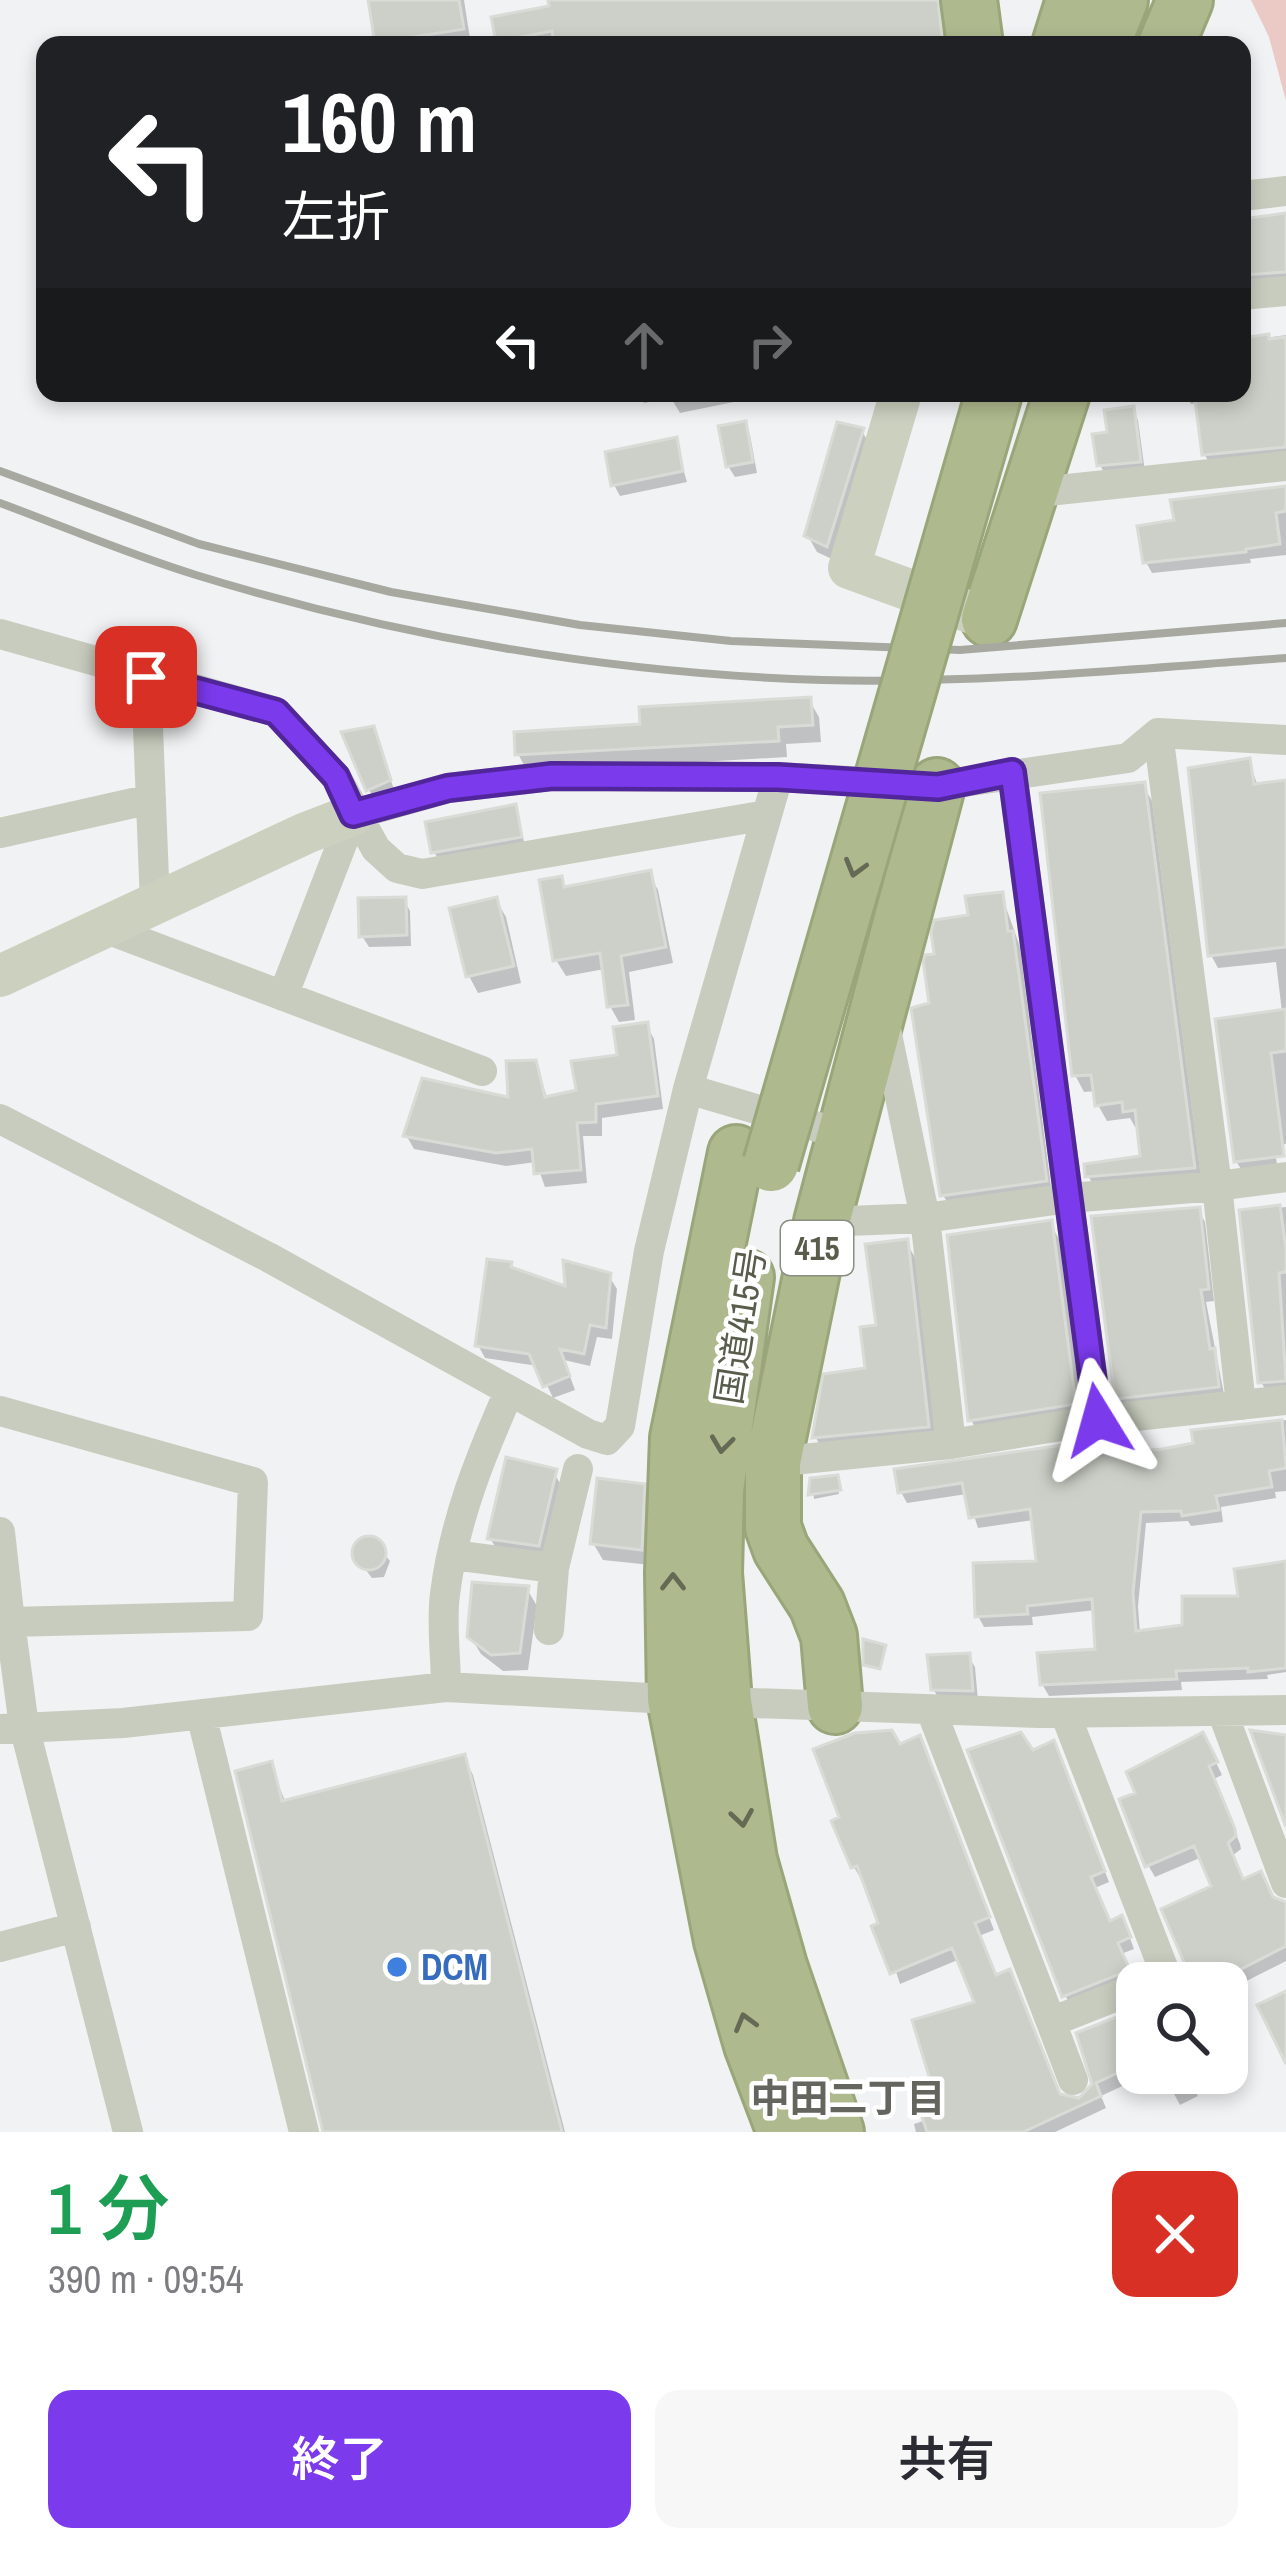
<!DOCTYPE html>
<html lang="ja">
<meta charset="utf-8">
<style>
body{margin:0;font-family:"Archivo Narrow","Noto Sans JP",sans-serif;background:#f7f7f7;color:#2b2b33;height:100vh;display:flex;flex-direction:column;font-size:45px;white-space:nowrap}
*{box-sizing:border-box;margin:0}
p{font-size:39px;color:#7c7c81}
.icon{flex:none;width:66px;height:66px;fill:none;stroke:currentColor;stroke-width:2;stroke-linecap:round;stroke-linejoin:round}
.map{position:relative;height:2132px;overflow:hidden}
.sheet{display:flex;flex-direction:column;background:#fff;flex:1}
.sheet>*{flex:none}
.guide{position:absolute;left:36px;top:36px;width:1215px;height:366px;border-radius:24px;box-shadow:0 6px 18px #0003;background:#202124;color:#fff;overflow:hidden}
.tools{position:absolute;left:1116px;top:1962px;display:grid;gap:24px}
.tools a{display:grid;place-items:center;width:132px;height:132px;border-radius:24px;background:#fff;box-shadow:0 6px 18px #0003;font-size:60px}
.pin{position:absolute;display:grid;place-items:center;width:102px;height:102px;color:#fff;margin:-51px;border-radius:24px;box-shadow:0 6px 18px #0006}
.me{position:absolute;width:132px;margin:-66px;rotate:352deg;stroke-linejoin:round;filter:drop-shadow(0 0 9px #0008)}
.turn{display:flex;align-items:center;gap:42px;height:252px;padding:0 48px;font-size:54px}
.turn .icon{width:156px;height:156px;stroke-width:2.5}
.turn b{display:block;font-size:84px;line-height:102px}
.lanes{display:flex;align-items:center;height:114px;padding:0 48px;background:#0003;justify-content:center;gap:60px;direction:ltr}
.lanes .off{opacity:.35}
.round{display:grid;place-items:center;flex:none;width:126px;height:126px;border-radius:24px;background:#f7f7f7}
.summary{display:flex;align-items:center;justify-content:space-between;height:204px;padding:0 48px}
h1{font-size:72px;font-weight:600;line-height:90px;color:#1e9e55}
.action{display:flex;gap:24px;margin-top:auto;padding:24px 48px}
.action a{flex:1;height:138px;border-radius:24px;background:#7c3aed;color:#fff;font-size:48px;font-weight:600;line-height:138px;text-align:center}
.action a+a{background:#f7f7f7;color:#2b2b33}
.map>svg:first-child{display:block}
.green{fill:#ebcac5}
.shadow{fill:#0003}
.building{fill:#cdd0c8;stroke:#d9dbd6;stroke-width:3}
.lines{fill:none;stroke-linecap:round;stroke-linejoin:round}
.highway-casing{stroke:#99a679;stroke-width:60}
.street{stroke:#c8ccbe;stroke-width:30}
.secondary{stroke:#cbd0bf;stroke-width:42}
.highway{stroke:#aeba8e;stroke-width:54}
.rail{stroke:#a7a9a1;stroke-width:8}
.highway-bridge-casing{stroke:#99a679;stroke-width:60;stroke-linecap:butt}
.highway-bridge{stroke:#aeba8e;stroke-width:54}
.oneway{stroke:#656a55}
.route-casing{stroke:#51269a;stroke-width:30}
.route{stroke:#7c3aed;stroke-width:21}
.shop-dot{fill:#3f7fe0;stroke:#fff;stroke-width:4.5}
.labels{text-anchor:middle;stroke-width:9;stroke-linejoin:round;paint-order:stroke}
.shield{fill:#fff;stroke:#8a8d81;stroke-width:3}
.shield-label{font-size:33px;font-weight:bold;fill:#585c4b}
.street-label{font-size:36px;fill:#585c4b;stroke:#fff}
.shop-label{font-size:36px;font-weight:bold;fill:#366cbe;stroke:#fff;text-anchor:start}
.neighbourhood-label{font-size:39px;font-weight:bold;fill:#63655e;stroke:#fff}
</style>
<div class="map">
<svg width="1286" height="2132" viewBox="0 0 1286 2132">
<rect width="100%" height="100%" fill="#f1f2f3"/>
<path class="green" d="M 1251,0 L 1286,0 L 1286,101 L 1269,37 Z"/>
<path class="shadow" d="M 371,0 L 464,0 L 471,45 L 379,45 Z
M 551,0 L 948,0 L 952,45 L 500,45 L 495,20 L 552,9 Z
M 1286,216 L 1286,282 L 1242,287 L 1242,222 Z
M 1286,335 L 1286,458 L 1211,465 L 1204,454 L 1198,403 L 1191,404 L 1184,393 L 1242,393 L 1242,341 Z
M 638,393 L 768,393 L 768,395 L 680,413 L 671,398 L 644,403 Z
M 1132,410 L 1138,420 L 1145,472 L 1106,476 L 1100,465 L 1110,435 Z
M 744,424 L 750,435 L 757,473 L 735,477 L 728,466 Z
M 862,431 L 871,447 L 836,561 L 817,552 L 808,536 Z
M 675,441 L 687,482 L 620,496 L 614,485 Z
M 1286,489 L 1286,555 L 1250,559 L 1251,563 L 1152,573 L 1146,562 L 1178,523 Z
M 809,700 L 819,717 L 821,742 L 786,744 L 787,757 L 528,772 L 518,754 L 643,727 Z
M 373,730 L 395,792 L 375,800 L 369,790 Z
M 1249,762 L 1258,786 L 1286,783 L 1286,1144 L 1274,1146 L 1278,1170 L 1244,1174 L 1236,1161 L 1282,1012 L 1276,962 L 1218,968 L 1211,955 Z
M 1143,785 L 1152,801 L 1202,1184 L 1098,1192 L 1088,1176 L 1143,1158 L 1140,1126 L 1135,1127 L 1130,1118 L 1107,1121 L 1098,1105 L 1096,1091 L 1084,1092 L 1075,1075 Z
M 514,808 L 526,848 L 440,862 L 434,852 Z
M 649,874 L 658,890 L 673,963 L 629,972 L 635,1020 L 619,1022 L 610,1006 L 605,969 L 566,976 L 556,960 L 561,880 L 567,890 Z
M 1002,896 L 1020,947 L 1052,1195 L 951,1209 L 943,1195 L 932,1005 L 938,957 L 971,918 Z
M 404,900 L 410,911 L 411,946 L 369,947 L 362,936 Z
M 496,900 L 506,917 L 521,983 L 478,993 L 469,976 Z
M 647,1026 L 654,1039 L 663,1109 L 602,1118 L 602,1136 L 583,1136 L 587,1183 L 545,1187 L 536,1162 L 506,1166 L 414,1149 L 406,1135 L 511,1101 L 534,1063 L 548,1099 L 580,1093 L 620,1058 Z
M 1286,1207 L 1286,1394 L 1268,1394 L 1261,1382 L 1243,1212 Z
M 1198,1210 L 1205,1222 L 1214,1301 L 1206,1302 L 1225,1399 L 1125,1410 L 1118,1398 Z
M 1050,1223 L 1059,1239 L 1083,1419 L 980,1436 L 971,1420 Z
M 906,1242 L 916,1259 L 937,1443 L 825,1454 L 816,1438 L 826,1377 L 869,1370 Z
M 513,1271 L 568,1290 L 609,1276 L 617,1289 L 612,1339 L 597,1337 L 590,1366 L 564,1360 L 575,1390 L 553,1398 L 538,1366 L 485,1358 L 478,1345 Z
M 1286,1420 L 1286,1491 L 1275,1492 L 1276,1498 L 1221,1507 L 1223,1522 L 1191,1526 L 1188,1521 L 1146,1523 L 1138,1606 L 1140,1634 L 1185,1627 L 1241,1599 L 1286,1564 L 1286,1672 L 1267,1675 L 1268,1679 L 1181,1682 L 1182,1690 L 1049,1696 L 1042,1684 L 1098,1651 L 1096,1610 L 1032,1617 L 1033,1625 L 984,1627 L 978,1616 L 1039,1564 L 1034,1520 L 978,1528 L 967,1494 L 907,1503 L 901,1492 L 1117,1441 L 1124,1456 L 1196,1445 L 1195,1432 Z
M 553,1471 L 563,1489 L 548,1562 L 500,1555 L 490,1538 Z
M 836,1479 L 839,1494 L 814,1499 L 812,1481 Z
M 643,1487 L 653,1504 L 651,1565 L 603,1560 L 593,1543 Z
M 372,1539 L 390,1561 L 384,1577 L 372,1578 L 355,1556 L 356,1547 L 363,1540 Z
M 527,1589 L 537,1606 L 528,1670 L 503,1671 L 481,1654 L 470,1636 Z
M 968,1656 L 975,1667 L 978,1701 L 940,1700 L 933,1689 Z
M 899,1747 L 925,1750 L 994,1930 L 979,1936 L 996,1978 L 1056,2092 L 1071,2103 L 1089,2096 L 1137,2012 L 1137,2073 L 1150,2073 L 1101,2096 L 1106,2108 L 1055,2132 L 916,2132 L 914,2124 L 926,2120 L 978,2004 L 960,1959 L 900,1984 L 865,1877 L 861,1879 L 854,1867 Z
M 1209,1748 L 1222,1775 L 1214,1779 L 1240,1844 L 1241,1849 L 1232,1856 L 1243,1882 L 1286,1905 L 1286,1961 L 1227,1991 L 1227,1983 L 1189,1983 L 1214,1887 L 1202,1857 L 1155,1877 L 1148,1865 Z
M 1031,1754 L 1059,1754 L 1109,1882 L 1095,1888 L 1110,1924 L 1127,1930 L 1134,1949 L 1121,1954 L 1133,1981 L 1071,2006 L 1065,1995 Z
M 464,1758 L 473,1775 L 565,2132 L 325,2132 L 270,1765 L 286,1803 Z
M 1163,2073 L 1187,2073 L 1198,2096 L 1180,2105 Z"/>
<path class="building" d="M 368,0 L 459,0 L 464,29 L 375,43 Z
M 548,0 L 938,0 L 943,45 L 554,45 L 552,31 L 496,42 L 491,17 L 549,6 Z
M 1286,213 L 1286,272 L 1242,275 L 1242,219 Z
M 1269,334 L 1269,339 L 1286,337 L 1286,447 L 1202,455 L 1194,393 L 1242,393 L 1242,338 Z
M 1134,406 L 1141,462 L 1097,466 L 1092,434 L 1107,432 L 1104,410 Z
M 746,421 L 753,462 L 726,467 L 718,426 Z
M 837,422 L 864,428 L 827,547 L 804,536 Z
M 677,437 L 683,471 L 611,486 L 605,452 Z
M 1286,486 L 1286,511 L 1276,513 L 1280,544 L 1246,549 L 1246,552 L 1143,563 L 1137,526 L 1174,520 L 1170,500 Z
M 811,697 L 813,725 L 778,727 L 779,741 L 515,755 L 514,732 L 640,724 L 639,707 Z
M 374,726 L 391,780 L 366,791 L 341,732 Z
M 1250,758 L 1254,784 L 1286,780 L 1286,947 L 1208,956 L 1188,768 Z
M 1145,782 L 1195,1168 L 1085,1177 L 1084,1164 L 1140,1156 L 1135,1110 L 1123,1112 L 1122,1102 L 1095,1106 L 1091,1075 L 1072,1076 L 1040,793 Z
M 516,804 L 522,837 L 431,853 L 425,822 Z
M 651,870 L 666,947 L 621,956 L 628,1005 L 607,1007 L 600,953 L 553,961 L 539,880 L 562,876 L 564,887 Z
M 1003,892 L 1008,931 L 1013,931 L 1047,1181 L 940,1196 L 911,1008 L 929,1003 L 923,961 L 925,955 L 934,954 L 931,932 L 934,920 L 968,915 L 965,896 Z
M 406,897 L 407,935 L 359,937 L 358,898 Z
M 497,897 L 514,966 L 466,977 L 449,908 Z
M 1286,1009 L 1286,1051 L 1271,1053 L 1284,1156 L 1234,1162 L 1215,1019 Z
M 648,1022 L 658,1096 L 596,1104 L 596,1122 L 577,1123 L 581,1170 L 534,1174 L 532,1149 L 496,1153 L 403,1136 L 422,1078 L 508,1097 L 506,1061 L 536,1060 L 545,1097 L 576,1090 L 571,1061 L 617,1055 L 613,1027 Z
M 1280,1205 L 1286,1249 L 1286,1272 L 1279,1273 L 1286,1381 L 1258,1383 L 1239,1210 Z
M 1200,1207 L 1209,1289 L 1201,1290 L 1210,1349 L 1215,1348 L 1219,1387 L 1115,1399 L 1091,1216 Z
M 1052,1220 L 1076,1404 L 968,1421 L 947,1235 Z
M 908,1239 L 929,1427 L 812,1438 L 823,1374 L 865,1368 L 860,1327 L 876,1325 L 865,1244 Z
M 487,1259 L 512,1262 L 511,1267 L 565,1286 L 563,1260 L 611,1273 L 606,1328 L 590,1325 L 584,1354 L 560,1349 L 570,1376 L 543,1387 L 529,1354 L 475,1346 Z
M 1282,1420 L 1286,1468 L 1269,1471 L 1272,1487 L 1216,1496 L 1219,1510 L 1182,1516 L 1181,1511 L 1141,1512 L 1133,1593 L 1136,1631 L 1182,1625 L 1182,1596 L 1238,1596 L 1234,1569 L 1286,1561 L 1286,1668 L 1248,1672 L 1248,1668 L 1176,1671 L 1177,1679 L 1040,1685 L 1037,1653 L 1095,1649 L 1092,1599 L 1027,1606 L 1028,1614 L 975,1617 L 973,1563 L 1036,1561 L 1030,1509 L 969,1518 L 962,1483 L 898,1493 L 894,1469 L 1119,1437 L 1120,1453 L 1162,1449 L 1193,1443 L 1191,1430 Z
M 506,1457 L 557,1469 L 539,1546 L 487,1539 Z
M 838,1475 L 841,1490 L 808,1495 L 810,1478 Z
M 597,1478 L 645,1484 L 642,1550 L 590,1544 Z
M352 1553a17 17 0 1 1 34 0a17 17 0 1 1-34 0Z
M 472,1582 L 529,1586 L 520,1653 L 491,1655 L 467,1637 Z
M 863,1639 L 886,1645 L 880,1669 L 863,1665 Z
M 970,1653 L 973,1691 L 931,1690 L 927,1655 Z
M 892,1730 L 900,1744 L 920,1735 L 990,1917 L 975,1923 L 996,1975 L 1010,1969 L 1060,2094 L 1079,2098 L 1092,2084 L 1076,2033 L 1137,2009 L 1137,2064 L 1096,2083 L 1101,2096 L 1023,2132 L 927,2132 L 916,2099 L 934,2093 L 912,2020 L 974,2002 L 952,1948 L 890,1974 L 871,1926 L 878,1923 L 857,1866 L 851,1868 L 831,1821 L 839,1817 L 813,1749 L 855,1733 Z
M 1250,1730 L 1286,1735 L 1286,1827 Z
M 1021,1732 L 1033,1750 L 1054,1740 L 1105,1871 L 1091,1877 L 1110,1921 L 1122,1915 L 1131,1937 L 1118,1943 L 1130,1970 L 1062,1997 L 967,1750 Z
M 1203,1732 L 1218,1762 L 1209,1766 L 1235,1829 L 1236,1836 L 1228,1843 L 1243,1879 L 1261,1871 L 1273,1897 L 1286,1902 L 1286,1946 L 1214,1983 L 1193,1983 L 1161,1909 L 1211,1886 L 1194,1846 L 1145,1867 L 1119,1799 L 1135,1793 L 1126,1772 Z
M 465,1754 L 562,2132 L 323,2132 L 235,1771 L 272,1761 L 282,1801 Z
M 1286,1991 L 1286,2064 L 1257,2005 Z"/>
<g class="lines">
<defs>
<path id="highway" d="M 969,0 L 975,45
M 1060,45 L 1074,0
M 1102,45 L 1120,0
M 1166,45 L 1185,0
M 989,619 L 1062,393
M 736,1153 L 678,1438 L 673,1573 L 675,1699 L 722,1941 L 752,2045 L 785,2132
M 746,1277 L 716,1490 L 714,1573 L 724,1702 L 749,1860 L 779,1966 L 836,2132
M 835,1706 L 829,1636 L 817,1605 L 781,1549 L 773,1527 L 773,1462 L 822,1222 L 937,786"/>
</defs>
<use href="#highway" class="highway-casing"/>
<path class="street" d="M 1242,196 L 1286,191
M 1242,295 L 1286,291
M 1029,493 L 1286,466
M 0,634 L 276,712 L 336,777 L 376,849 L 397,868 L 422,874 L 767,815
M 146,677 L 155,904
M 1158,733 L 1217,1186 L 1286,1177
M 1012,772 L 1098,1420
M 353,815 L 448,788 L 552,776 L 778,777 L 937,786 L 1128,758 L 1158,733 L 1286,740
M 0,833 L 151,799
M 104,928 L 482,1071
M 283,996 L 353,815
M 688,1089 L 845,1135
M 0,1119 L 268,1257 L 588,1434 L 607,1440 L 620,1426 L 649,1251 L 688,1089 L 778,777
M 822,1222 L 925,1218 L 883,1015
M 0,1411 L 253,1482 L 248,1616 L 10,1622 L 0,1532
M 951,1444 L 925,1218 L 1069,1198 L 1217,1186 L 1241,1405
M 773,1462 L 951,1444 L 1098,1420 L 1286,1400
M 453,1555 L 554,1568 L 549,1630
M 554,1568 L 578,1469
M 10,1622 L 24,1726 L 128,2132
M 446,1687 C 446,1657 441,1624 445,1594 C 454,1522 480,1457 509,1392
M 931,1710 L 1051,2022
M 1222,1711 L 1286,1883
M 1065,1713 L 1169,1983
M 201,1714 L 304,2132
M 0,1729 L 123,1723 L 446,1687 L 724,1702 L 1039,1713 L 1286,1710
M 0,1947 L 76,1927
M 1211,2073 L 1213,2079
M 1073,2080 L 1051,2022 L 1137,1988"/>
<path class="secondary" d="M 901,393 L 849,568 L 989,619
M 0,976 L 306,833 L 353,815"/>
<use href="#highway" class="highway"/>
<path class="rail" d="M 0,471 L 199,544 L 391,592 L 580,625 L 731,641 L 960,650 L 1286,623
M 0,503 C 65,527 130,555 196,575 C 397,637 613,674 823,680 C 977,684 1132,669 1286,658"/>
<defs>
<path id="highway-bridge" d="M 771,1164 L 994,393"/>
</defs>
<use href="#highway-bridge" class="highway-bridge-casing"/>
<use href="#highway-bridge" class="highway-bridge"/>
</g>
<defs><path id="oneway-chevron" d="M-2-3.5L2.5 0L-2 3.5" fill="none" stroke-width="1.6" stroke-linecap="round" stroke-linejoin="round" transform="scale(3)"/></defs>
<g class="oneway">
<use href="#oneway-chevron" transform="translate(855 868) rotate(106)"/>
<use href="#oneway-chevron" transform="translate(722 1444) rotate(97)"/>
<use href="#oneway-chevron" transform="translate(673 1582) rotate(-90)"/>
<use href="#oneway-chevron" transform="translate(742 1818) rotate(81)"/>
<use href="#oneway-chevron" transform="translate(745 2022) rotate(-106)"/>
</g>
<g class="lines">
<defs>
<path id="route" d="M 146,677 L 276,712 L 336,777 L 353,814 L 448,788 L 552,776 L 778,777 L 938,787 L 1012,772 L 1098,1420"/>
</defs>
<use href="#route" class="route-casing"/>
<use href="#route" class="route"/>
</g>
<circle class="shop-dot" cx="397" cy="1967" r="12"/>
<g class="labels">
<rect class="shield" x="781" y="1221" width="72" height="54" rx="9"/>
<g class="shield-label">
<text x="817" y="1260">415</text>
</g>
<g class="street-label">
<text transform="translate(740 1326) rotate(-81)" y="13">国道415号</text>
</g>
<g class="shop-label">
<text x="421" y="1980">DCM</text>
</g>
<g class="neighbourhood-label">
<text x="848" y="2112">中田二丁目</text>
</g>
</g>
</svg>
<div class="tools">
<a><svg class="icon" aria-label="search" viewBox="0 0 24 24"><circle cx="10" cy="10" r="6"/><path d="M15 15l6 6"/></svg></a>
</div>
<div class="pin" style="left:146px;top:677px;background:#d93025"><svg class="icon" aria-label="arrive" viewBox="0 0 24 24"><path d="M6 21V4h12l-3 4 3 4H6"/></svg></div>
<svg class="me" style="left:1098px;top:1420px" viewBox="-20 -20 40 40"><path d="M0-17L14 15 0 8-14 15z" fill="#7c3aed" stroke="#fff" stroke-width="4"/></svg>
<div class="guide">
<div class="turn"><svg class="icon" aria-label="left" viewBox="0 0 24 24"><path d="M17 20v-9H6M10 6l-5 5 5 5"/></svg><div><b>160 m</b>左折</div></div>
<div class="lanes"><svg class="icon" aria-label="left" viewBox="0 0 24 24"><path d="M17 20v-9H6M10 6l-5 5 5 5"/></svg><svg class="icon off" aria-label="ahead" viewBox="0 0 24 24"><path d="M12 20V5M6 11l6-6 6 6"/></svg><svg class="icon off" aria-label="right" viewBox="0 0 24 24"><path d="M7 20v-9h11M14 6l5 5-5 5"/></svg></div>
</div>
</div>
<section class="sheet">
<div class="summary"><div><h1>1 分</h1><p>390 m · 09:54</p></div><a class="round" style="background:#d93025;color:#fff"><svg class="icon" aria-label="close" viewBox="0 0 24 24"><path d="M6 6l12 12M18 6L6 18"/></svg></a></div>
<div class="action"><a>終了</a><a>共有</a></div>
</section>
